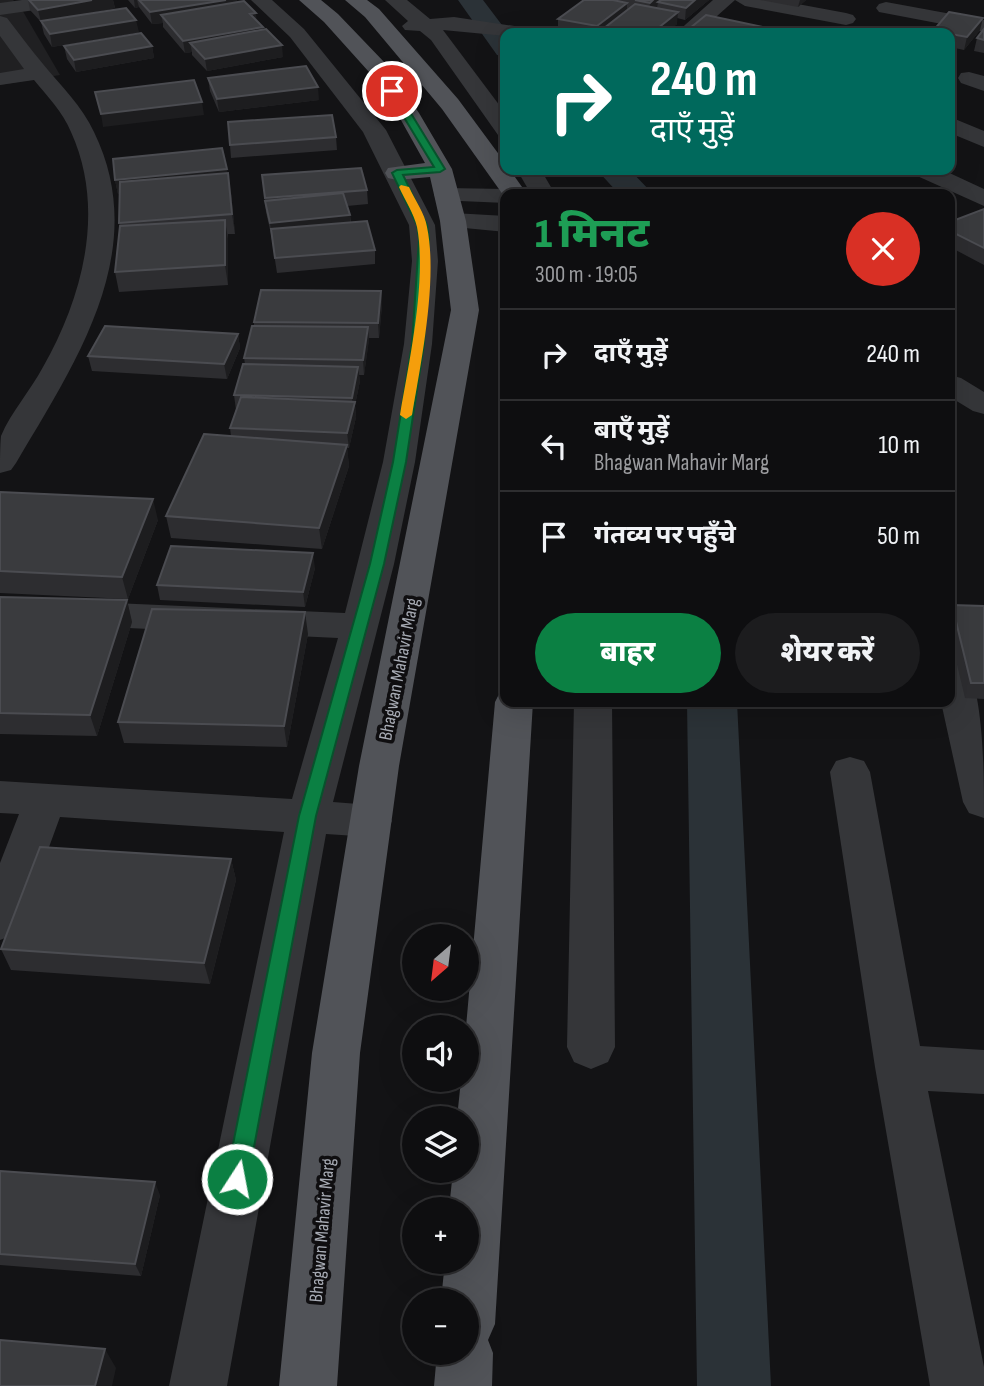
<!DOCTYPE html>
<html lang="hi">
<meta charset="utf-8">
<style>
body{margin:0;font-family:"Sofia Sans Condensed","Noto Sans Devanagari",sans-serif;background:#1c1c1e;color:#f1f3f6;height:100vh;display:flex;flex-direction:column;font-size:26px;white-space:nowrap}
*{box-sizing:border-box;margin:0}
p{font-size:23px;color:#9b9c9f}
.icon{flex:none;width:38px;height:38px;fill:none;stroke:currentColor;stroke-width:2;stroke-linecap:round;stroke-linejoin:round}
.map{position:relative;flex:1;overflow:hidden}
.details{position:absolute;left:500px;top:189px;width:455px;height:518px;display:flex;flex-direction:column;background:#0e0e10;border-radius:14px;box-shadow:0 7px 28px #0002,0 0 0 2px #2e2e30}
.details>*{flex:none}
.banner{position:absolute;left:500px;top:28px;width:455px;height:147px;border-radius:14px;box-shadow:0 7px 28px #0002,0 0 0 2px #2e2e30;background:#00695c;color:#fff;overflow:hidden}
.needle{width:46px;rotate:208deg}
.controls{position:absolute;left:402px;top:924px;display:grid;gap:14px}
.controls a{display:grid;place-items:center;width:77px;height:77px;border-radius:50%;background:#0e0e10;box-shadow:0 7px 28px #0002,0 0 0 2px #2e2e30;font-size:35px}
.pin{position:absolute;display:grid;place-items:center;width:60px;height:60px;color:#fff;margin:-30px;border:4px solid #fff;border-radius:50%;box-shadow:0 2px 7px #0007}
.me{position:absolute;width:77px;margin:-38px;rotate:11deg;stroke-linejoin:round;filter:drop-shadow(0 0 5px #0008)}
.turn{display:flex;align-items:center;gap:24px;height:147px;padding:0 35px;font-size:32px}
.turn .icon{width:91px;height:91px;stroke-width:2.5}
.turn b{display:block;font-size:49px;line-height:60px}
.round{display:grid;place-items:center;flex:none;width:74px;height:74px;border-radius:37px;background:#1c1c1e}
.overview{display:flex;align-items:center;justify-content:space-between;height:119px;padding:0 35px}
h1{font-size:42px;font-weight:800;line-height:52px;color:#1e9e55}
.primary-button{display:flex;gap:14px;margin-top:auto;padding:14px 35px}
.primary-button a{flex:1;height:80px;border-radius:42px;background:#0b8043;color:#fff;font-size:28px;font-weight:800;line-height:80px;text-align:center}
.primary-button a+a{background:#1c1c1e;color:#f1f3f6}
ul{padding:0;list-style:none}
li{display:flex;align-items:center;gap:21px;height:91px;padding:0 35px;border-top:2px solid #2e2e30}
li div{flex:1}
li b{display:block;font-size:26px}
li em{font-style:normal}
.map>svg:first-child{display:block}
.built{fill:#202022}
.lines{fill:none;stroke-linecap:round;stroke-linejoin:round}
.canal{fill:#2b3237;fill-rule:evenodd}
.minor{fill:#353639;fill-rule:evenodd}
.major{fill:#515358;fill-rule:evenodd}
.wall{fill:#2d2d30}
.shaded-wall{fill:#1d1d1f}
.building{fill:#3a3b3e;stroke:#4b4c51;stroke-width:2}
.route{fill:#0b8043;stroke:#07532c;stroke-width:2}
.slow{fill:#f59e0b}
.labels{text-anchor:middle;stroke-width:7;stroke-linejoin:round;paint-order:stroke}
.street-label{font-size:19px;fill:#a7abb4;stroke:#0f0e10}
</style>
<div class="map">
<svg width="984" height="1386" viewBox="0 0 984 1386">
<rect width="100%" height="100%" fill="#131315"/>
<path class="built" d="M 0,0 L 13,0 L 21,8 L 60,75 L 0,85 Z"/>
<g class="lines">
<path class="canal" d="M 458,0 L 483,0 L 508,33 L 506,57 L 497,55 Z
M 597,170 L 630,170 L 653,194 L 619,194 Z
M 687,702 L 737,702 L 771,1386 L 697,1386 Z"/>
<path class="minor" d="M 22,0 L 73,0 L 63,6 L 0,15 L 0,3 Z
M 251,0 L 272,0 L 304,29 L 386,130 L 435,225 L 438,261 L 432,344 L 415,462 L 394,564 L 333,802 L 371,805 L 386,809 L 392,821 L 386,833 L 371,837 L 326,834 L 227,1386 L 169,1386 L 284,832 L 60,817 L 22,921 L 16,934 L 0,940 L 0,863 L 19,814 L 0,813 L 0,781 L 292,799 L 338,638 L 0,622 L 0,598 L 345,613 L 383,462 L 404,344 L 412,261 L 409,225 L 363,132 L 290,37 Z
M 385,0 L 407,0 L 430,19 L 454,17 L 534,29 L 537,33 L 506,33 L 506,36 L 443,30 L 506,114 L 506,137 L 498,135 L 431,40 L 420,31 L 405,30 L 402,26 L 408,21 Z
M 713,0 L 735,0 L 698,33 L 676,33 Z
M 735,0 L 776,0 L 846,13 L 853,15 L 856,19 L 853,23 L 846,25 L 745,6 Z
M 886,2 L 984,20 L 984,32 L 879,12 L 876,8 L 879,4 Z
M 0,16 L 7,18 C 19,33 30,49 43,64 C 61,86 82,106 94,132 C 152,251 75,363 16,463 L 11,470 L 0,473 C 0,462 0,445 1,436 C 11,412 31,390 43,367 C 83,297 106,209 71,132 C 63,112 47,96 34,80 L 0,85 L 0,73 L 24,69 L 0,36 Z
M 969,72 L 984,76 L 984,91 L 961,83 L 958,78 L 961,73 Z
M 950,117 L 984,131 L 984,147 L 950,133 Z
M 517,170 L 541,170 L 555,194 L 531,194 Z
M 912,170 L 943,170 L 984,189 L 984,206 L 915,175 Z
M 446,188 L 506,189 L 517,194 L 506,194 L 506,203 L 437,200 L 434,195 L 437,190 Z
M 453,213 L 506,216 L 506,232 L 444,226 L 440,221 L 444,216 Z
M 950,375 L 961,378 L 984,392 L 984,414 L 973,411 L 950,397 Z
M 950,646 L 963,650 C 984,697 984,765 984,818 L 969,813 L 963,802 L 941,702 L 950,702 Z
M 574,702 L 612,702 L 615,1047 L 608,1062 L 591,1069 L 574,1062 L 567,1047 Z
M 850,757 L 864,761 L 870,772 L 920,1046 L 984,1050 L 984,1094 L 928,1091 L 984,1367 L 984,1386 L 930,1386 L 875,1067 L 830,772 L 836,761 Z"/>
<path class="major" d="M 299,0 L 321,0 L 338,14 L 385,63 L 419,113 L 452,169 L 466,221 L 479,310 L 399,766 L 360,1053 L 337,1386 L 279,1386 L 312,1053 L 359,766 L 451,310 L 440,221 L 430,177 L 397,180 L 388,178 L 385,173 L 388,168 L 425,163 L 397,113 L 369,72 L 324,22 Z
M 345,0 L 367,0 L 379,9 L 458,99 L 506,164 L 506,170 L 510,170 L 527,194 L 506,194 L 506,199 L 442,109 L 365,17 Z
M 506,690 L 506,702 L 533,702 L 495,1324 L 488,1340 L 493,1353 L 492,1386 L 434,1386 L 437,1353 L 467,1353 L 467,1300 L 441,1300 L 445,1262 L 467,1262 L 467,1209 L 449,1209 L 453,1171 L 467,1171 L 467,1118 L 457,1118 L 461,1080 L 467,1080 L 466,1027 L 495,702 L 500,692 Z"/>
</g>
<path class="wall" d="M 28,0 L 113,0 L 115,8 L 61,18 L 139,32 L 52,47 L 44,34 L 41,22 L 30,10 Z
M 128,0 L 237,0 L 237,3 L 257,21 L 283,57 L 207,71 L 192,55 L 192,52 L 185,53 L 163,27 L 163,23 L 152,24 L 139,7 L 135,8 Z
M 584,0 L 709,0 L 685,20 L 677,18 L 677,24 L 666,33 L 570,33 L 558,31 L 558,19 Z
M 760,0 L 806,0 L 798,7 Z
M 984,29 L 984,53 L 974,51 L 977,38 Z
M 980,30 L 964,50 L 950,47 L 950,33 L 932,33 L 933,31 Z
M 64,46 L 152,46 L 154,58 L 76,72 L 67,59 Z
M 208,78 L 319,100 L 219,112 L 210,91 Z
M 336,137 L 337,150 L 231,158 L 230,145 Z
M 262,175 L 367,190 L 368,204 L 347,206 L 350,215 L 351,222 L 375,250 L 375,264 L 277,273 L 271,234 L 266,212 Z
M 115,180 L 231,192 L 235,234 L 228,234 L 228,285 L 119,292 L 115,272 L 120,228 L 119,223 L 119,193 L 118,194 Z
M 984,209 L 984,265 L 950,247 L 950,222 Z
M 381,291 L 382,305 L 379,338 L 369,338 L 364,375 L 359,375 L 360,381 L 355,405 L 356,417 L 349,448 L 347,448 L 349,466 L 322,549 L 171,538 L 166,516 L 231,436 L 230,428 L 236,410 L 234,395 L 245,364 L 244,358 L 254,326 L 254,322 Z
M 238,334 L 240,348 L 227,379 L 92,371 L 88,356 Z
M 0,492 L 158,520 L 128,599 L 0,593 Z
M 315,568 L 305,607 L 160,600 L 157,585 Z
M 0,597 L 127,600 L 132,622 L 97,736 L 0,734 Z
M 952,605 L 984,606 L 984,699 L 965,698 L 950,635 L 950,609 Z
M 308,634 L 287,747 L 124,743 L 118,722 Z
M 231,859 L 236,880 L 210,984 L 11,970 L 1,949 Z
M 0,1171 L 160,1195 L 141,1276 L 0,1265 Z"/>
<path class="shaded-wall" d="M 92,0 L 113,0 L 115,8 L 41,22 L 38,10 Z
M 134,0 L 137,0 L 139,7 L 135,8 Z
M 226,0 L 237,0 L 238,10 L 161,15 L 163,23 L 152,24 L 150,12 Z
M 653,0 L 667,0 L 658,2 L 657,8 L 649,15 L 650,3 Z
M 695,0 L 709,0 L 685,20 L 686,8 Z
M 800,0 L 806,0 L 798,7 Z
M 627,3 L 627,15 L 603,29 L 603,33 L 596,33 L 597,26 Z
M 678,12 L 677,24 L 666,33 L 652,33 Z
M 256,13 L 257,25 L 250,14 Z
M 983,18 L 980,30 L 964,50 L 967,37 Z
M 136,20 L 139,32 L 52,47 L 50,34 Z
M 263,27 L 264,40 L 190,43 L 192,52 L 185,53 L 183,41 Z
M 282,45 L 283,57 L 207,71 L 205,59 Z
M 152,46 L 154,58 L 76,72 L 74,60 Z
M 318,87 L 319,100 L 219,112 L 217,99 Z
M 202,102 L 204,115 L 103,127 L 101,114 Z
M 227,169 L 229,182 L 118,194 L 115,180 Z
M 228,173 L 231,192 L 235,234 L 232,214 Z
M 350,215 L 351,229 L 272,237 L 270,223 Z
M 225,220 L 228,239 L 228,285 L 225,265 Z
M 381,291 L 382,305 L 379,338 L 378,323 Z
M 368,327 L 369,341 L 364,375 L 363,360 Z
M 238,334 L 240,348 L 227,379 L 224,364 Z
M 358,367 L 360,381 L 355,405 L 356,417 L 349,448 L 347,433 L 353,408 L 352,398 Z
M 347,445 L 349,466 L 322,549 L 319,528 Z
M 153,499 L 158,520 L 128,599 L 122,577 Z
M 313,553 L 315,568 L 305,607 L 303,592 Z
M 127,600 L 132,622 L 97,736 L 90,715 Z
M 305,612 L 308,634 L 287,747 L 284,726 Z
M 231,859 L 236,880 L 210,984 L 204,963 Z
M 155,1182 L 160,1195 L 141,1276 L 135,1264 Z
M 105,1349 L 116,1368 L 112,1386 L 95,1386 Z"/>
<path class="building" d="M 29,0 L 92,0 L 38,10 Z
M 139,0 L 226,0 L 150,12 Z
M 584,0 L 613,0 L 627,3 L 597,26 L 558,19 Z
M 635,0 L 653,0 L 650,3 Z
M 661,0 L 695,0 L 686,8 L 658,2 Z
M 244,1 L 256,13 L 250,14 L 263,27 L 183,41 L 161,15 Z
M 635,4 L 678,12 L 652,33 L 627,33 L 603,29 Z
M 126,8 L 136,20 L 50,34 L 41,21 Z
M 949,12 L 983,18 L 967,37 L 950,34 L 950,33 L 933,31 Z
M 706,15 L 782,31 L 779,33 L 712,33 L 689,29 Z
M 266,29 L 282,45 L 205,59 L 190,43 Z
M 984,29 L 984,40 L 977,38 Z
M 691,31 L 703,33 L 688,33 Z
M 141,33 L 152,46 L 74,60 L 64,46 Z
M 306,66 L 318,87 L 217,99 L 208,78 Z
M 194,80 L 202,102 L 101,114 L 95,92 Z
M 332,115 L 336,137 L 230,145 L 228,122 Z
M 222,148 L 227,169 L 115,180 L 113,159 Z
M 361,168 L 367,190 L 265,198 L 262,175 Z
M 228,173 L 232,214 L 119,223 L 120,182 Z
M 343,193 L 350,215 L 270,223 L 265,201 Z
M 984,209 L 984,248 L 950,231 L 950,222 Z
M 225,220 L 225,265 L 115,272 L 120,226 Z
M 367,221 L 375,250 L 275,258 L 271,229 Z
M 261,290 L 381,291 L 378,323 L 254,322 Z
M 105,326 L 238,334 L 224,364 L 88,356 Z
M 252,326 L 368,327 L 363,360 L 244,358 Z
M 243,364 L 358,367 L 352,398 L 234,395 Z
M 241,397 L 355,402 L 347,433 L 230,428 Z
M 204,434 L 347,445 L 319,528 L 166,516 Z
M 0,492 L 153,499 L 122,577 L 0,571 Z
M 171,546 L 313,553 L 303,592 L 157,585 Z
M 0,597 L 127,600 L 90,715 L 0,713 Z
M 952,605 L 984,606 L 984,683 L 971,683 Z
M 152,609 L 305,612 L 284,726 L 118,722 Z
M 40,847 L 231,859 L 204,963 L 1,949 Z
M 0,1171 L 155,1182 L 135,1264 L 0,1254 Z
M 0,1340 L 105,1349 L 95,1386 L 0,1386 Z"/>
<path class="route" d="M 389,89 L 396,89 L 445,169 L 440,172 L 403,175 L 427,225 L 429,239 L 424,344 L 406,462 L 384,564 L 316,816 L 248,1179 L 245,1186 L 237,1189 L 230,1186 L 226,1179 L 299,816 L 370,564 L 393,462 L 412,344 L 419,239 L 417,225 L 392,173 L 397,170 L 434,167 L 388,91 Z"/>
<path class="slow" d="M 401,185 L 409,187 C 415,200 425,214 427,227 C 438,279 421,363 412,415 L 406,419 L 400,415 C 409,362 427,280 417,227 C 414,214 405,200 399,187 Z"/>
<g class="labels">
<g class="street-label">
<text transform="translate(398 669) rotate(-79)" y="7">Bhagwan Mahavir Marg</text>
<text transform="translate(321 1230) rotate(-85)" y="7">Bhagwan Mahavir Marg</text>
</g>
</g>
</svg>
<div class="controls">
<a><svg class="needle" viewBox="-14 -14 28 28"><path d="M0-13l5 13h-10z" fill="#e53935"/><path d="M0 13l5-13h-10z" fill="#9b9c9f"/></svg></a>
<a><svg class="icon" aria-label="sound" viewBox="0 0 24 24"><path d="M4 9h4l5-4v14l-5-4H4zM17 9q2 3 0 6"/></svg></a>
<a><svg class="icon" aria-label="layers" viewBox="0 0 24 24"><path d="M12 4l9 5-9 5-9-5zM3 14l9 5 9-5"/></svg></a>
<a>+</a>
<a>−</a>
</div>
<div class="pin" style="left:392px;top:91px;background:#d93025"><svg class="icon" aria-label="arrive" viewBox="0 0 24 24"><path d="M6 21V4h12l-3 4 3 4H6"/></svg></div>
<svg class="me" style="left:237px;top:1179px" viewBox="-20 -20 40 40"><circle r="17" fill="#0b8043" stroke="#fff" stroke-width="3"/><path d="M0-11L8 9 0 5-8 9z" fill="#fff"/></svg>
<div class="banner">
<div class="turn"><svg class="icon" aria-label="right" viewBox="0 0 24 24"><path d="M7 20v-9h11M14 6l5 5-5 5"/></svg><div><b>240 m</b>दाएँ मुड़ें</div></div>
</div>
<section class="details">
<div class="overview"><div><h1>1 मिनट</h1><p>300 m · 19:05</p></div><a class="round" style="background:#d93025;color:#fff"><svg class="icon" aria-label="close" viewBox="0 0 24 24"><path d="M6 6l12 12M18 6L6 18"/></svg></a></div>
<ul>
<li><svg class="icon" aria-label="right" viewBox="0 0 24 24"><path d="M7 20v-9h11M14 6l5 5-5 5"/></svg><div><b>दाएँ मुड़ें</b></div><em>240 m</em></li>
<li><svg class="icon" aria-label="left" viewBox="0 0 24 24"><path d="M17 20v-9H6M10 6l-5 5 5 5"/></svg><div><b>बाएँ मुड़ें</b><p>Bhagwan Mahavir Marg</p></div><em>10 m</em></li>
<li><svg class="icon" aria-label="arrive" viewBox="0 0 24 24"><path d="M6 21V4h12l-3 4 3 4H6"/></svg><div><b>गंतव्य पर पहुँचे</b></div><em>50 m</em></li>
</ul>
<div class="primary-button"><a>बाहर</a><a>शेयर करें</a></div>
</section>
</div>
